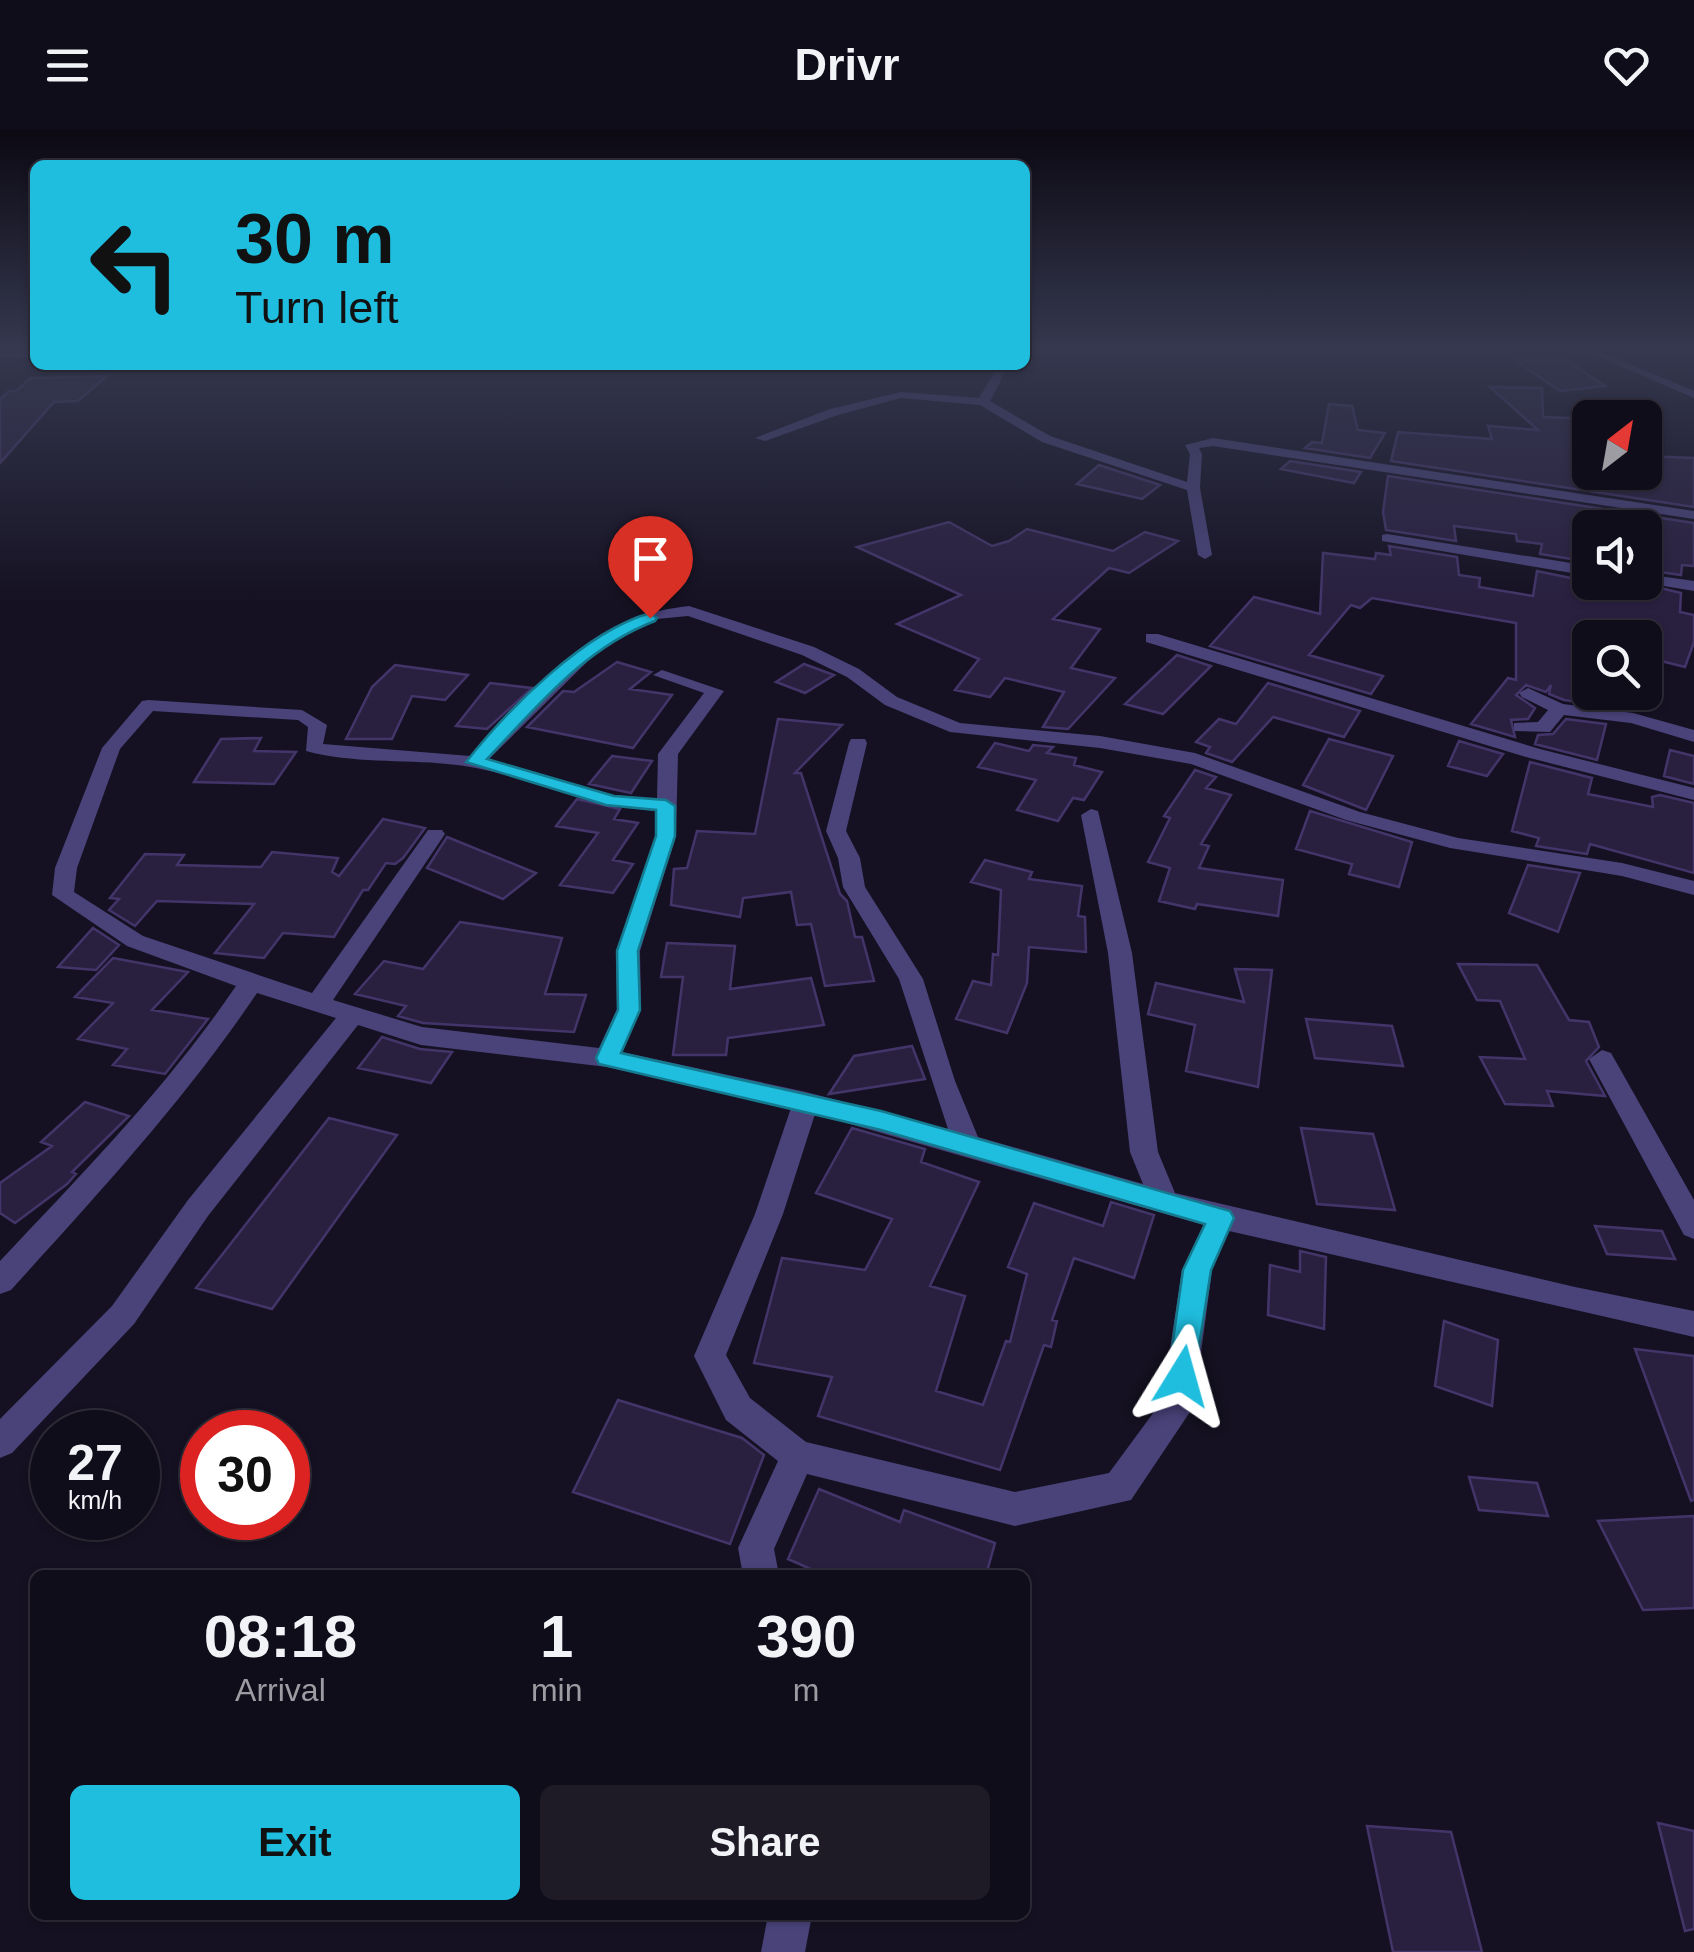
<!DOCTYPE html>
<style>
body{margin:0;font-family:Arial,sans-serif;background:#1e1b27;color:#f1f3f6;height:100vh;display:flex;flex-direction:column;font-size:38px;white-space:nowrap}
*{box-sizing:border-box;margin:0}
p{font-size:32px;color:#9c9ca2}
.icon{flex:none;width:55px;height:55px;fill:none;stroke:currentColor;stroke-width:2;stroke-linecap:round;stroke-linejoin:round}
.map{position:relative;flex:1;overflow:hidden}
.drawer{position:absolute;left:30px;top:1440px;width:1000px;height:350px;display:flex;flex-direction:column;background:#100d1a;border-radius:15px;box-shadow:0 2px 8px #0004,0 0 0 2px #302d39}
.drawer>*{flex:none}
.banner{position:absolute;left:30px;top:30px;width:1000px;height:210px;border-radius:15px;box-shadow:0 2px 8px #0004,0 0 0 2px #302d39;background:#1fbdde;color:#111;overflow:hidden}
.needle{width:65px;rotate:31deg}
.fabs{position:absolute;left:1572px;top:270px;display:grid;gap:20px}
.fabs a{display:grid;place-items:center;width:90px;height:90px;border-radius:15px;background:#100d1a;box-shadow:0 2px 8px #0004,0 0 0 2px #302d39;font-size:50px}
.speed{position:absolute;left:30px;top:1280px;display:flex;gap:20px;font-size:50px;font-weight:700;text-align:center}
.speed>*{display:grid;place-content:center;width:130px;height:130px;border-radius:50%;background:#100d1a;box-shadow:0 2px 8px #0004,0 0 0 2px #302d39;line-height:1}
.speed small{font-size:25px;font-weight:400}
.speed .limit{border:15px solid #d22;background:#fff;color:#111}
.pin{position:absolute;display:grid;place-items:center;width:85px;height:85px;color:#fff;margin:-102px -42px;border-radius:50% 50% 50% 0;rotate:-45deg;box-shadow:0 0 10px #0007}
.pin .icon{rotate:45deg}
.me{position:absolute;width:110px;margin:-55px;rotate:8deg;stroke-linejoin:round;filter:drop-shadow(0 0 8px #0008)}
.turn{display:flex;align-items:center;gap:35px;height:210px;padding:0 40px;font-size:45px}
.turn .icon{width:130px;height:130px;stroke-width:2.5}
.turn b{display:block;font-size:70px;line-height:85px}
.eta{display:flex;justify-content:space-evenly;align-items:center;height:170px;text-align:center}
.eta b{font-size:60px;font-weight:700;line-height:70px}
.button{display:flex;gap:20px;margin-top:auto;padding:20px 40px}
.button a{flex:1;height:115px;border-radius:15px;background:#1fbdde;color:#111;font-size:40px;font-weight:700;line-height:115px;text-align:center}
.button a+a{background:#1e1b27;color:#f1f3f6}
header{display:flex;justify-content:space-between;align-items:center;height:130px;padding:0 40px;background:#100d1a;font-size:45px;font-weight:700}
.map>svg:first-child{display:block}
.building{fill:#292040;stroke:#433569;stroke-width:2.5}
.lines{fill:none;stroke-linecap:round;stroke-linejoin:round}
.minor{fill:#49437a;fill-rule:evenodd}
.route{fill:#1fbdde;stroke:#147b90;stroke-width:2.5}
</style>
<header><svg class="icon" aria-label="menu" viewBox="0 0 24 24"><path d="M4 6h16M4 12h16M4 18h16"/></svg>Drivr<svg class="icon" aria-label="heart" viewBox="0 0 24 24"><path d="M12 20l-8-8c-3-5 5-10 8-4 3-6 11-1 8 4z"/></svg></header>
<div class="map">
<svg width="1694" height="1822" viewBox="0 0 1694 1822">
<rect width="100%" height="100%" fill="#151122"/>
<path class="building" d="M 1566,230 L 1605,256 L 1560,261 L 1516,231 Z
M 107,246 L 78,271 L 54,272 L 0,333 L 0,269 L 9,261 L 16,261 L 31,248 Z
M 1490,257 L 1542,258 L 1543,287 L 1590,289 L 1590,342 L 1645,342 L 1645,326 L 1694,328 L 1694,377 L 1391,331 L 1398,302 L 1492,309 L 1488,296 L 1538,300 Z
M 1329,274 L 1352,276 L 1358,300 L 1385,303 L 1370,328 L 1305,318 L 1312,312 L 1322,313 Z
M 1290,331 L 1361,342 L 1354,353 L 1281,339 Z
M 1099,335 L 1160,355 L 1142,369 L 1077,354 Z
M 1388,346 L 1694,393 L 1694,436 L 1682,435 L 1681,445 L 1645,440 L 1645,395 L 1590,390 L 1590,432 L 1540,424 L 1542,414 L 1517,411 L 1516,404 L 1454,396 L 1456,411 L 1386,400 L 1383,382 Z
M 949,392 L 992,416 L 1009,411 L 1027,399 L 1113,421 L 1145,402 L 1178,411 L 1129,443 L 1109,438 L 1053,489 L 1100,499 L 1071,538 L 1115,548 L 1068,599 L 1043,597 L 1064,562 L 1005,548 L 990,567 L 955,560 L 979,529 L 897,494 L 961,465 L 857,417 Z
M 1389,416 L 1457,427 L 1459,445 L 1480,448 L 1479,457 L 1533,466 L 1537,441 L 1590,452 L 1636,452 L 1681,463 L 1680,482 L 1694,485 L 1694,512 L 1685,537 L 1645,527 L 1645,508 L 1590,508 L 1590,562 L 1615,562 L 1611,576 L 1564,570 L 1549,564 L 1551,555 L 1546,562 L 1526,555 L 1516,565 L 1535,578 L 1528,589 L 1511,590 L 1515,607 L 1471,594 L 1508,548 L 1516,550 L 1516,493 L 1372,468 L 1360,478 L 1351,475 L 1309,525 L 1383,546 L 1371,564 L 1210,516 L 1254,467 L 1320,484 L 1323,423 L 1375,429 L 1376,423 L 1391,425 Z
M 1177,525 L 1211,536 L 1163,584 L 1125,574 Z
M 617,532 L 651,542 L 630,559 L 672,565 L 633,618 L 527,597 L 563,561 L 574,562 Z
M 804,534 L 834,545 L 805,563 L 776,552 Z
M 395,535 L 468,545 L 445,570 L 412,566 L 392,609 L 346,609 L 372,557 Z
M 490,553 L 532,558 L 487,599 L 456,596 Z
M 1268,553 L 1360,581 L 1344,607 L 1273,587 L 1232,632 L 1206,623 L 1210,617 L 1196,612 L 1219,589 L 1236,594 Z
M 778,589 L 842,595 L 795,643 L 801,643 L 840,764 L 847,771 L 855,807 L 862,807 L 874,851 L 825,856 L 811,794 L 797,795 L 791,762 L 743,768 L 740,787 L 671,775 L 674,739 L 687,738 L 697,701 L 755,704 Z
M 1566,589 L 1606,594 L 1597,630 L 1535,614 L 1538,605 L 1553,604 Z
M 261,608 L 254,621 L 296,622 L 274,654 L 194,652 L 221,609 Z
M 1329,609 L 1393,626 L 1366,680 L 1303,655 Z
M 1459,611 L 1503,624 L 1487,646 L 1448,636 Z
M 995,613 L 1029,621 L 1033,615 L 1053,617 L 1047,623 L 1076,628 L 1074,635 L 1102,642 L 1084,670 L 1073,668 L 1058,691 L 1017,680 L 1036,650 L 978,637 Z
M 1670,620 L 1694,626 L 1694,654 L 1664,646 Z
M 612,626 L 652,631 L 631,663 L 589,654 Z
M 1530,632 L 1592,648 L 1588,664 L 1653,677 L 1652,667 L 1660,665 L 1694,673 L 1694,743 L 1590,714 L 1587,724 L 1536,716 L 1539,708 L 1512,701 Z
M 1195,640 L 1216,647 L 1206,658 L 1231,665 L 1201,714 L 1209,716 L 1199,738 L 1283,750 L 1278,786 L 1197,774 L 1195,779 L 1159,771 L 1170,738 L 1148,732 L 1170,688 L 1164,686 Z
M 577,669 L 620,679 L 614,689 L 638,693 L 613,730 L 633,734 L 613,763 L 560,755 L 598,703 L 556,696 Z
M 1310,681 L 1412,712 L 1399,757 L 1349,744 L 1352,734 L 1296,719 Z
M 383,689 L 425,698 L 403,728 L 395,734 L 386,733 L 368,760 L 363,760 L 334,807 L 283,803 L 264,828 L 215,823 L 254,774 L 157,771 L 135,796 L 109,780 L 119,769 L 110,768 L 145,724 L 184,725 L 177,735 L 261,737 L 272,722 L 338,728 L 332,742 L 339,746 Z
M 447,707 L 536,743 L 503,769 L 427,738 Z
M 985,730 L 1032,742 L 1029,749 L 1082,756 L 1078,786 L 1085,787 L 1086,822 L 1029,817 L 1027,853 L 1007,903 L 956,889 L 973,851 L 991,855 L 993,824 L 998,825 L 1001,760 L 971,752 Z
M 1528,735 L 1580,743 L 1558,802 L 1509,783 Z
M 460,792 L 562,808 L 545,864 L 586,865 L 574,902 L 423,893 L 398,886 L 406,876 L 355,864 L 384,831 L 423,839 Z
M 93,798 L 119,815 L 96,840 L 58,837 Z
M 667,813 L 735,816 L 730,859 L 811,848 L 824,895 L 728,908 L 726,925 L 673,925 L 683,847 L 661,847 Z
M 113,828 L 188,842 L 152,880 L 208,889 L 165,944 L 113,935 L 127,919 L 78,909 L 113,873 L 75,867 Z
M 1458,834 L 1537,835 L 1569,890 L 1589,892 L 1599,917 L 1586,931 L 1605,966 L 1547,961 L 1553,976 L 1505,974 L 1480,927 L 1525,929 L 1500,871 L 1477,870 Z
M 1235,839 L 1272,840 L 1258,957 L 1186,941 L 1195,895 L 1148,884 L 1156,853 L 1244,872 Z
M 1306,889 L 1392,896 L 1403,936 L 1315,928 Z
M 382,907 L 420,919 L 452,922 L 431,953 L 358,938 Z
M 912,916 L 925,949 L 829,964 L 854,926 Z
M 85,972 L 129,986 L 72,1042 L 76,1044 L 67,1054 L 15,1093 L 0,1083 L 0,1053 L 52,1016 L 41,1012 Z
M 329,988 L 397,1005 L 272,1179 L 196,1158 Z
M 852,998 L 925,1019 L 921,1032 L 979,1052 L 930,1156 L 965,1166 L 936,1261 L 983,1275 L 1006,1211 L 1010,1212 L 1027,1144 L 1008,1137 L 1034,1073 L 1103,1096 L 1111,1072 L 1154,1085 L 1134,1148 L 1074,1128 L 1052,1190 L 1057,1191 L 1051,1217 L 1044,1215 L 1000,1340 L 818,1286 L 832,1247 L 754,1233 L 782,1128 L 865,1140 L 892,1089 L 816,1063 Z
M 1301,998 L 1373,1004 L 1395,1080 L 1317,1074 Z
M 1595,1096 L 1662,1101 L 1675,1129 L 1607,1124 Z
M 1300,1121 L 1326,1127 L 1324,1199 L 1268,1185 L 1270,1135 L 1300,1142 Z
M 1444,1191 L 1498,1210 L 1492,1276 L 1435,1256 Z
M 1635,1219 L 1694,1226 L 1694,1370 L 1691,1371 Z
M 618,1270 L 742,1308 L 764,1325 L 730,1414 L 573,1362 Z
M 1469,1347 L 1537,1353 L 1548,1386 L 1479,1380 Z
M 819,1359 L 900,1392 L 904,1380 L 995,1413 L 986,1445 L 824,1445 L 788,1429 Z
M 1694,1386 L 1694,1478 L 1643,1480 L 1598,1391 Z
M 1658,1693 L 1694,1701 L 1694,1799 L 1685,1801 Z
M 1367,1696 L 1451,1702 L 1482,1822 L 1393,1822 Z"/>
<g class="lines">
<path class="minor" d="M 1581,219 L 1594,219 L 1694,261 L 1694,268 Z
M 35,221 L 35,227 L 0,228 L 0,222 Z
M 999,235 L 1009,235 L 990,271 L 1050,306 L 1187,352 L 1190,324 L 1185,315 L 1213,308 L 1694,381 L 1694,389 L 1213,316 L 1199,318 L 1202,324 L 1200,358 L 1212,425 L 1205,429 L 1198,425 L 1187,360 L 1042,312 L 980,275 L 901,268 L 838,285 L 765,311 L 755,308 L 830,279 L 901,262 L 979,268 Z
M 1387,404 L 1590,436 L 1590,446 L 1382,411 L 1382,405 Z
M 1645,444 L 1694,451 L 1694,461 L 1640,452 L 1645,452 Z
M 689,476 L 814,517 L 859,539 L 897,567 L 960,593 L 1100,606 L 1195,623 L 1360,682 L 1458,708 L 1622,733 L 1694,751 L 1694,765 L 1622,746 L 1450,718 L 1346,690 L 1191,634 L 1100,618 L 950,602 L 885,575 L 847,547 L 802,525 L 688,486 L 657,489 L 630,499 L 602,517 L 488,630 L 614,665 L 657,669 L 658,624 L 704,563 L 653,545 L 662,540 L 724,561 L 678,624 L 676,706 L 640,821 L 641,879 L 622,922 L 806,962 L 948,999 L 899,849 L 843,757 L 838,728 L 826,701 L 849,613 L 851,609 L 865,609 L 867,613 L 846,701 L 860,728 L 865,757 L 923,849 L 955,951 L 978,1007 L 1143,1054 L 1130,1022 L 1108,823 L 1081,685 L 1091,679 L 1098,681 L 1132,823 L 1158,1022 L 1175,1063 L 1575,1157 L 1694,1181 L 1694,1207 L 1229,1101 L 1212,1140 L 1194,1276 L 1131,1370 L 1015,1396 L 807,1344 L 774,1419 L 779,1445 L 743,1445 L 738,1418 L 778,1331 L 726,1290 L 694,1226 L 755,1084 L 791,978 L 607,937 L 421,915 L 358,895 L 208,1086 L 134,1194 L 12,1323 L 0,1328 L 0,1289 L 112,1176 L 188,1070 L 336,888 L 257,863 C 185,970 97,1065 11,1160 L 0,1164 L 0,1131 C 83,1043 168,956 236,856 L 127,816 L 52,765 L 55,738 L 102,618 L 142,571 L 148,570 L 302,580 L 327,595 L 323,614 L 470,626 C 543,558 581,487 689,476 ZM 153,581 L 298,590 L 308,597 L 306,621 C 362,636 420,627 476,638 C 537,650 593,675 656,681 L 656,706 L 616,821 L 617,879 L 599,918 L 422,897 L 333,870 L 445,704 L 442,700 L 428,700 L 312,863 L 143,806 L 74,762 L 77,738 L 120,619 ZM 815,984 L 1204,1095 L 1182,1140 L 1162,1271 L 1109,1343 L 1015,1362 L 806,1312 L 750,1268 L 726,1225 L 783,1084 Z
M 1146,504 L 1158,504 L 1540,619 L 1694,658 L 1694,670 L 1526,627 L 1146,512 Z
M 1528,558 L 1563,574 L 1633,583 L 1694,600 L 1694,612 L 1631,593 L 1564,585 L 1550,602 L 1514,601 L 1514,593 L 1538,592 L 1548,580 L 1522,567 L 1519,563 Z
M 1602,920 L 1611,923 L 1694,1070 L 1694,1109 L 1684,1105 L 1589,929 Z
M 768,1785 L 812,1785 L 805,1822 L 761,1822 Z"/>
</g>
<linearGradient id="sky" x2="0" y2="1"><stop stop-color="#0c0913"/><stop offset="0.46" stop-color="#35384f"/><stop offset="1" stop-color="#35384f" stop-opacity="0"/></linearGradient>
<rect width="1694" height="474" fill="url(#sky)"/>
<path class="route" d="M 650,483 L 657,488 L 655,491 C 584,518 538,576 487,629 L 614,666 L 666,670 L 675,676 L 675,706 L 638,821 L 640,880 L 621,923 L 881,981 L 1230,1081 L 1234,1088 L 1211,1140 L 1193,1255 L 1182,1259 L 1172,1255 L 1168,1246 L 1183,1140 L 1205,1094 L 881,1000 L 599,934 L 596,928 L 618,880 L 617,821 L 656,706 L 656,680 L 606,675 L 466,632 C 509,578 584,502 650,483 Z"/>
</svg>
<div class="fabs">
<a><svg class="needle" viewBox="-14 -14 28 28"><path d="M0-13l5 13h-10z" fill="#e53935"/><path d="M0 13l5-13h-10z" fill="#9c9ca2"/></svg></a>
<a><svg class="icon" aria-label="sound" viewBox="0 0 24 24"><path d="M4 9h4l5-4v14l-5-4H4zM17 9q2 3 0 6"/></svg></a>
<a><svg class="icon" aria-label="search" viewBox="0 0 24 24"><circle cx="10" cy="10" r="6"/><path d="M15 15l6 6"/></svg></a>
</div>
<div class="speed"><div>27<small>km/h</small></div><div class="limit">30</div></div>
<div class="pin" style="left:650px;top:488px;background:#d93025"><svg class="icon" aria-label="arrive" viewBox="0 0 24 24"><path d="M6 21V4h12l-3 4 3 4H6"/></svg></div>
<svg class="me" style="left:1182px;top:1246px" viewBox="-20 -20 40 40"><path d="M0-17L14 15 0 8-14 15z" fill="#1fbdde" stroke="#fff" stroke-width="4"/></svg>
<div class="banner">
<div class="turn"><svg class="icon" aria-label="left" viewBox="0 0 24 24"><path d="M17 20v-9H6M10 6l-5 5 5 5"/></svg><div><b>30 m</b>Turn left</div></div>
</div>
<section class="drawer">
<div class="eta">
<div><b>08:18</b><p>Arrival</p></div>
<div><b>1</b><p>min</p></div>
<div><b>390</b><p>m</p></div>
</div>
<div class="button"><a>Exit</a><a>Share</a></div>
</section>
</div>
